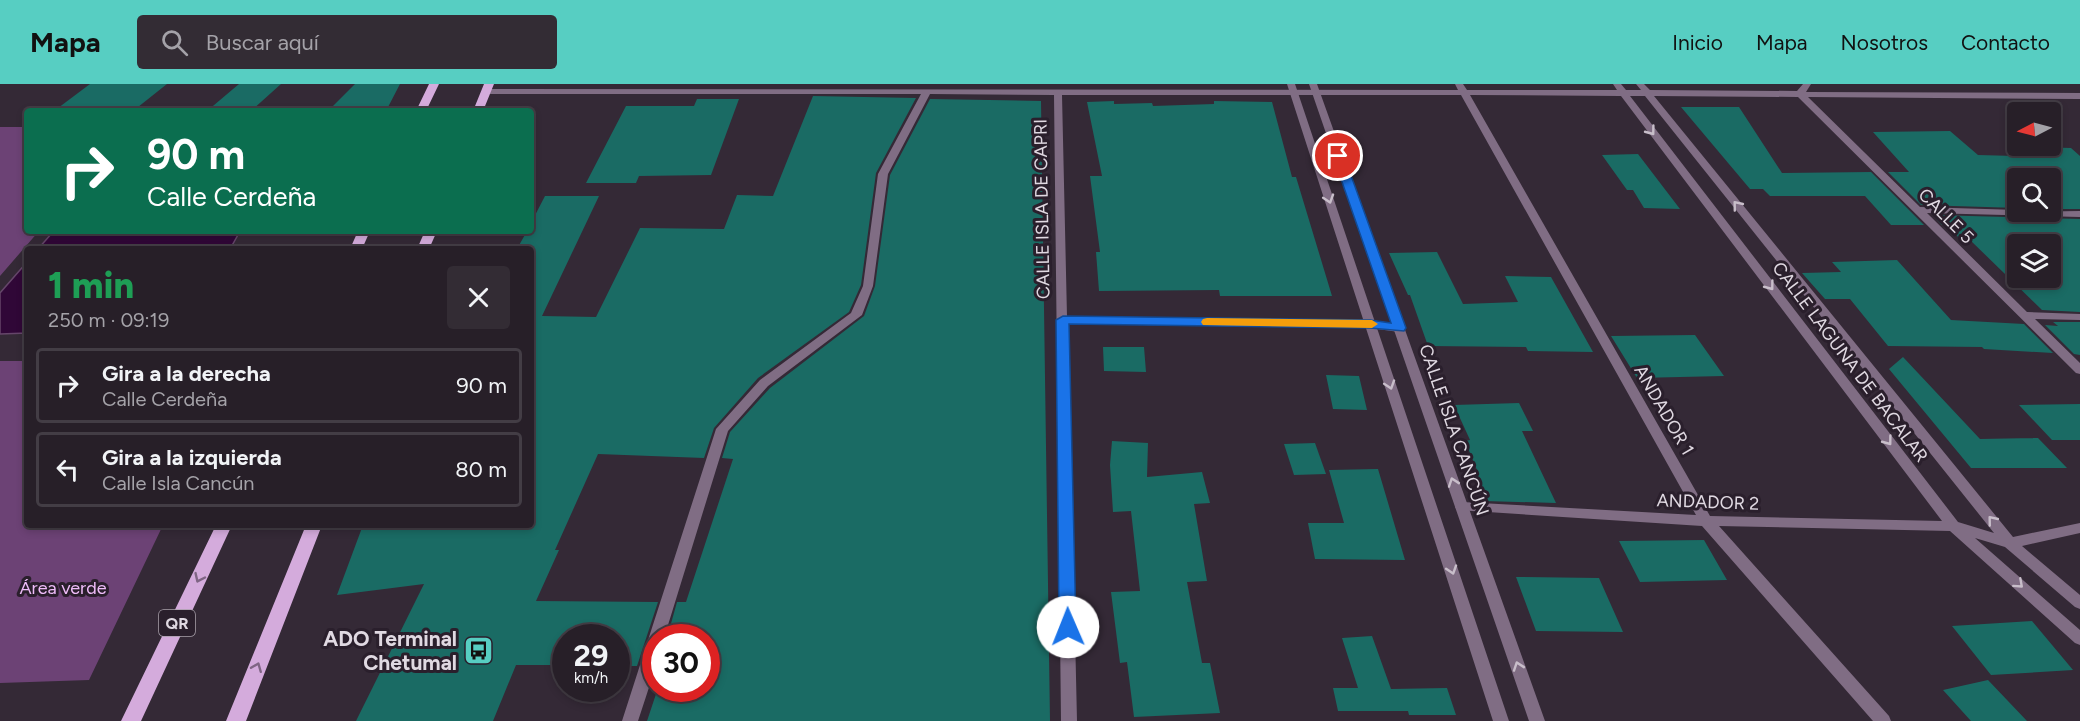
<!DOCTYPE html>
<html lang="es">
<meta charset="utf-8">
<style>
body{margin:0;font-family:Figtree,sans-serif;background:#332c34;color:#f1f3f6;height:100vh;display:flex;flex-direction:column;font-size:22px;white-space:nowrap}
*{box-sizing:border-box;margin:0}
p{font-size:20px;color:#a4a2a8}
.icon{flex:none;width:33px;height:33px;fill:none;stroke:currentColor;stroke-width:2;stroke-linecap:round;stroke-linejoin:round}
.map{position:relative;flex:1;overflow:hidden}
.drawer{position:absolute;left:24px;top:162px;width:510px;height:282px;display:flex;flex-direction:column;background:#271f28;border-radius:6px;box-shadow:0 3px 9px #0003,0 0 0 2px #433d45}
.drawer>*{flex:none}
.banner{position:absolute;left:24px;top:24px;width:510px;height:126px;border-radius:6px;box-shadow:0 3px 9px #0003,0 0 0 2px #433d45;background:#0b6e4f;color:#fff;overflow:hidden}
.needle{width:39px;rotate:264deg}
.tools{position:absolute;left:2007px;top:18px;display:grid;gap:12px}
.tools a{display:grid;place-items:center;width:54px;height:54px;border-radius:6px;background:#271f28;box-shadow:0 3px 9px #0003,0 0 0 2px #433d45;font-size:30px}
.speed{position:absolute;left:552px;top:540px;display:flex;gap:12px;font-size:30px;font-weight:700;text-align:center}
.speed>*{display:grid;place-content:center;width:78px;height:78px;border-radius:50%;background:#271f28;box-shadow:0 3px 9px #0003,0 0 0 2px #433d45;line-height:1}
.speed small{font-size:15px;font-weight:400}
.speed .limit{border:9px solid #d22;background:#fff;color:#111}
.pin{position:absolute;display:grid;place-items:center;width:51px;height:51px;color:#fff;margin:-26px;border:3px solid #fff;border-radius:50%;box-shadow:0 2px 6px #0007}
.me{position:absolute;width:66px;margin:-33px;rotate:359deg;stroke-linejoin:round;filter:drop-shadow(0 0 4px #0008)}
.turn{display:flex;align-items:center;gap:21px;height:126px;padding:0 24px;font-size:27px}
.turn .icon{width:78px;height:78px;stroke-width:2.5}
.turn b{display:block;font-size:42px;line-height:51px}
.round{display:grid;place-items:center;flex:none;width:63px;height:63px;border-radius:6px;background:#332c34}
.summary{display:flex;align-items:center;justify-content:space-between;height:102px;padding:0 24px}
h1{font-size:36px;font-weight:800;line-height:45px;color:#1e9e55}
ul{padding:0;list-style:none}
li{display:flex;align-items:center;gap:18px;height:75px;margin:0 12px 9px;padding:0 12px;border:3px solid #433d45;border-radius:6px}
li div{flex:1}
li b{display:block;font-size:22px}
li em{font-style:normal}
header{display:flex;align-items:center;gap:36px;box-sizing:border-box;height:84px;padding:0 30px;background:#57cec2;color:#111}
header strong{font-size:28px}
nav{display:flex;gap:33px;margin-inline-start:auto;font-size:21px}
.search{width:420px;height:54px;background:#332c34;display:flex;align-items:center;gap:15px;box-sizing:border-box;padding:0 21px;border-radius:6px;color:#a4a2a8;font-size:22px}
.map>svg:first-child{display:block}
.forest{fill:#6c4275}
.water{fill:#300737;stroke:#65466a;stroke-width:1.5}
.building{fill:#1a6b64;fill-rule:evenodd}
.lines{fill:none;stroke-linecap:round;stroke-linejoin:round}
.minor{fill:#806d84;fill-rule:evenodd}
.tertiary{fill:#806d84;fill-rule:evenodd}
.primary{fill:#d4abdc;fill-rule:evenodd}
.oneway{stroke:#c8beca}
.oneway2{stroke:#7f6584}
.route{fill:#1a73e8;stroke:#114b97;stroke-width:1.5}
.slow{fill:#f59e0b}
.labels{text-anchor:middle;stroke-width:6;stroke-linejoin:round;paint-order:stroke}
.shield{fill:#2a1f2c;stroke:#a9a1ab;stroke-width:1.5}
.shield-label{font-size:16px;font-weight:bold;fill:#e0d9e2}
.street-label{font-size:18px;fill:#e0d9e2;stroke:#2a1f2c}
.park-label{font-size:18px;fill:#efbcf9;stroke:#2a1f2c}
.near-poi-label{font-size:21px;font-weight:bold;fill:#e0d9e2;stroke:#2a1f2c;text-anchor:end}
</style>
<header>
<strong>Mapa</strong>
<div class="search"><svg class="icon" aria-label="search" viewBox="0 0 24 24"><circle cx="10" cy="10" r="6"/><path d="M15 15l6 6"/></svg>Buscar aquí</div>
<nav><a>Inicio</a><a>Mapa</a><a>Nosotros</a><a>Contacto</a></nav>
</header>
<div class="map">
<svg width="2080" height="637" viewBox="0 0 2080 637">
<rect width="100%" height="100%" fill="#342936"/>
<path class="forest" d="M 0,43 L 27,43 L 27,147 L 39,147 L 0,192 Z
M 0,277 L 27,277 L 27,441 L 163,441 L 89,596 L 0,599 Z"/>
<path class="water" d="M 52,149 L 239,149 L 230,165 L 38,165 Z
M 27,178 L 27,249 L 0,250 L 0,209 Z"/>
<path class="building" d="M 90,0 L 167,0 L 133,27 L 54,27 Z
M 239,0 L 281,0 L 251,27 L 207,27 Z
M 355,0 L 400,0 L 386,27 L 328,27 Z
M 813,12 L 916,14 L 876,89 L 861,201 L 849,228 L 758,294 L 714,344 L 704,374 L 598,370 L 555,466 L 559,466 L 536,517 L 658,518 L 637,582 L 616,582 L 616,554 L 566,554 L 566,581 L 516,581 L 493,637 L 356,637 L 424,500 L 337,511 L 363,441 L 531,441 L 531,165 L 517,165 L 527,147 L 531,147 L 531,139 L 545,112 L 599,112 L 542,232 L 596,233 L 640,144 L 724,145 L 737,111 L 773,112 Z
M 697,15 L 739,15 L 711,91 L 639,92 L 636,99 L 586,99 L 626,22 L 694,22 Z
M 930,15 L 1041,17 L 1050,637 L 647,637 L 658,604 L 706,604 L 706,554 L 667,554 L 677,518 L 686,518 L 733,375 L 722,374 L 730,348 L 770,304 L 864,232 L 875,202 L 890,91 Z
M 1114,17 L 1114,20 L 1152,19 L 1153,22 L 1214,20 L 1214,17 L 1272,18 L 1292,93 L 1296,93 L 1332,212 L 1220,212 L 1219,206 L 1099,207 L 1096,168 L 1100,168 L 1090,92 L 1102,92 L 1087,18 Z
M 1681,23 L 1739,23 L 1782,89 L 1871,88 L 1924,141 L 1891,141 L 1865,112 L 1770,112 L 1763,105 L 1750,105 Z
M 1950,47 L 1978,71 L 2047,73 L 2037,63 L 2071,64 L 2080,72 L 2080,125 L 2050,125 L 2050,94 L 2018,94 L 2018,124 L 1921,121 L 1888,88 L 1909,88 L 1873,48 Z
M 1638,70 L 1680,125 L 1644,124 L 1633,106 L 1627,106 L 1602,71 Z
M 1933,131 L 2080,135 L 2080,228 L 2042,226 L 1969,155 L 1960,155 L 1947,141 L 1942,141 ZM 2018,160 L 2050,160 L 2050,194 L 2018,194 Z
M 1437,168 L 1463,220 L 1518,218 L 1505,192 L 1551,193 L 1593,268 L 1528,267 L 1526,263 L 1428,262 L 1410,211 L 1408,211 L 1389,169 Z
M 1897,176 L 1951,236 L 2024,240 L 2053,269 L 1984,265 L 1982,263 L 1888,262 L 1850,215 L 1825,215 L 1802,189 L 1841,188 L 1832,178 Z
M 2053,238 L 2080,238 L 2080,271 L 2074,270 L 2045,241 L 2058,242 Z
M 1695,251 L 1724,292 L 1637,294 L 1611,252 Z
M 1103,263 L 1144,263 L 1146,288 L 1104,287 Z
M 1903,273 L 1980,355 L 2038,354 L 2067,384 L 1971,384 L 1889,285 Z
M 1326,291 L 1359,292 L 1367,326 L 1333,325 Z
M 1519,319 L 1533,347 L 1522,347 L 1556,419 L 1484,417 L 1473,391 L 1479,391 L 1465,357 L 1470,356 L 1454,321 Z
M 2080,320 L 2080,356 L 2052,356 L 2019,321 Z
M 1112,357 L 1148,359 L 1147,393 L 1202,388 L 1210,419 L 1194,420 L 1207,497 L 1187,498 L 1202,579 L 1210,579 L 1220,629 L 1134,633 L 1127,578 L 1120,579 L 1111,508 L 1140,507 L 1131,427 L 1113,428 L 1110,381 Z
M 1315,359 L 1326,390 L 1294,391 L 1284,360 Z
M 1378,385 L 1405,476 L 1315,475 L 1308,439 L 1344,439 L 1329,386 Z
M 1704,456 L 1727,496 L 1640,498 L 1619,457 Z
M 1516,493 L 1599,494 L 1623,548 L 1536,547 Z
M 2032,537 L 2073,586 L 1991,591 L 1952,542 Z
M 1372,552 L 1391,605 L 1447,604 L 1456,631 L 1409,631 L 1408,627 L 1338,627 L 1333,604 L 1358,604 L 1342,554 Z
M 1988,596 L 2027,637 L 1971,637 L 1943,606 Z"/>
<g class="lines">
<path class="minor" d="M 1455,0 L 1463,0 L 1467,6 L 1617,6 L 1613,0 L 1621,0 L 1626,6 L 1641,6 L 1636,0 L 1644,0 L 1650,6 L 1797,7 L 1803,0 L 1811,0 L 1806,8 L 2080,9 L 2080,15 L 1808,13 L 1920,123 L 2018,126 L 2018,128 L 2080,127 L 2080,133 L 1927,129 L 2027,228 L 2080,230 L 2080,236 L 2035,235 L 2080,279 L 2080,290 L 2076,289 L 1798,13 L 1654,12 L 2013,453 L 2080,439 L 2080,449 L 2022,462 L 2080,511 L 2080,525 L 2075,523 L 2005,463 L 1975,454 L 2080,546 L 2080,561 L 2075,559 L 1950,447 L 1719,442 L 1889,632 L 1891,637 L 1873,637 L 1702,442 L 1457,426 L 1455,423 L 1457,420 L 1462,418 L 1696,431 L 1461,11 L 1062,11 L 1067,233 L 1370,236 L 1399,240 L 1405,244 L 1399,248 L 1370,244 L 1068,240 L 1077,637 L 1061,637 L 1054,11 L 930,10 L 888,90 L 873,202 L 862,231 L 768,302 L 728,347 L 664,554 L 656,554 L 656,582 L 638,637 L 622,637 L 716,345 L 760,296 L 851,229 L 863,202 L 878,90 L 921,10 L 486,10 L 483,9 L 483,5 L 1458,6 ZM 1470,11 L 1621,12 L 1942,437 L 1710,432 ZM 1630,12 L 1645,12 L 1994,449 L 1958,438 Z"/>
<path class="tertiary" d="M 1287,0 L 1295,0 L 1509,637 L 1493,637 Z
M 1309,0 L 1317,0 L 1545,637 L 1529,637 Z"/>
<path class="primary" d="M 429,0 L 439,0 L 426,27 L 416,27 Z
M 484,0 L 494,0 L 483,27 L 473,27 Z
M 358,147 L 370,147 L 362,165 L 350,165 Z
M 425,147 L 437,147 L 429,165 L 417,165 Z
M 216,441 L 232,441 L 141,637 L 121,637 Z
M 306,441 L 322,441 L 246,637 L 226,637 Z"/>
</g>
<defs><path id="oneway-chevron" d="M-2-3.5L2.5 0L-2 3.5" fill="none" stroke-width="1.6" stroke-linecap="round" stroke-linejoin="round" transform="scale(1.5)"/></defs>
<g class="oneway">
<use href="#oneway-chevron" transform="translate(1651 47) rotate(53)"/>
<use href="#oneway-chevron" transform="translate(1329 115) rotate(72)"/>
<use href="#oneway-chevron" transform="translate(1737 121) rotate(-129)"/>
<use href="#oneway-chevron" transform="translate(1770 202) rotate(53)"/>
<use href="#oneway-chevron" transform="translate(1390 301) rotate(72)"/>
<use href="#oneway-chevron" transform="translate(1888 357) rotate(53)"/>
<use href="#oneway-chevron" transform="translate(1453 398) rotate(-109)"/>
<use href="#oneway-chevron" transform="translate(1992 436) rotate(-129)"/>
<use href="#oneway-chevron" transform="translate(1452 486) rotate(72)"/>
<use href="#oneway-chevron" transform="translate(2019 500) rotate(42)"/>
<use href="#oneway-chevron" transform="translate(1518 582) rotate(-109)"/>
</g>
<g class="oneway2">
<use href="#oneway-chevron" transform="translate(199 494) rotate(115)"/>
<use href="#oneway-chevron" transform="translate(257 583) rotate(-68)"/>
</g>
<path class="route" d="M 1338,69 L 1344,72 L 1406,244 L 1404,247 L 1370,244 L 1069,240 L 1076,543 L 1073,548 L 1068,550 L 1062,548 L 1059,543 L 1056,236 L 1063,232 L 1370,236 L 1391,239 L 1333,72 Z"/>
<path class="slow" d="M 1207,234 L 1372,236 L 1378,240 L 1372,244 L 1203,241 L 1201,238 L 1203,235 Z"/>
<defs>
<symbol id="bus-square" viewBox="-11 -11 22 22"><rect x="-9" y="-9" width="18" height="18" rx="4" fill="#57cec2" stroke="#2a1f2c"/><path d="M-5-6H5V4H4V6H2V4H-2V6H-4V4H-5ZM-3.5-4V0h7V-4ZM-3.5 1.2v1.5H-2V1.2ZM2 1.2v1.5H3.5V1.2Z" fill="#111"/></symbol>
</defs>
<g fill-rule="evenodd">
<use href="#bus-square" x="462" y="550" width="33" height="33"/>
</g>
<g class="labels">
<rect class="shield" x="159" y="526" width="36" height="26" rx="4.5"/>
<g class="shield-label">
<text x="177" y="545">QR</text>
</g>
<g class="street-label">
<text transform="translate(1042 125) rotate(-91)" y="6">CALLE ISLA DE CAPRI</text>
<text transform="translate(1946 132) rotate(45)" y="6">CALLE 5</text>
<text transform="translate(1850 278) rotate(53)" y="6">CALLE LAGUNA DE BACALAR</text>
<text transform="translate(1664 326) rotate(60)" y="6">ANDADOR 1</text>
<text transform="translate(1454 346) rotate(71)" y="6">CALLE ISLA CANCÚN</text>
<text transform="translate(1708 418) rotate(2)" y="6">ANDADOR 2</text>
</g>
<g class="park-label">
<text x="63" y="510">Área verde</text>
</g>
<g class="near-poi-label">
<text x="457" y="562">ADO Terminal<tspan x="457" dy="24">Chetumal</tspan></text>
</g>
</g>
</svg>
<div class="tools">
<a><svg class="needle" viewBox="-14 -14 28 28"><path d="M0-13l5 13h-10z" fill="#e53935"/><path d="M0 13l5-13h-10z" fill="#a4a2a8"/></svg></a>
<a><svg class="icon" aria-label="search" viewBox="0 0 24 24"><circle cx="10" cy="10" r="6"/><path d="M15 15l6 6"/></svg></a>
<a><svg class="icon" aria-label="layers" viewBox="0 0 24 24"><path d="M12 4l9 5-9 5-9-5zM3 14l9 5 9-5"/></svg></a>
</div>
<div class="speed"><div>29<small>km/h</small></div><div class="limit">30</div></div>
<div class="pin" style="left:1338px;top:72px;background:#d93025"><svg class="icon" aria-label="arrive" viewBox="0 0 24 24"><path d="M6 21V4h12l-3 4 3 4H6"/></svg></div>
<svg class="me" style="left:1068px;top:543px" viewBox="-20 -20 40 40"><circle r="19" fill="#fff"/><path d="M0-13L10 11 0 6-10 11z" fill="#1a73e8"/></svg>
<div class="banner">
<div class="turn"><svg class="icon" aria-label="right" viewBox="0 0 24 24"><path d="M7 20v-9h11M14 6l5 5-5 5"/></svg><div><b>90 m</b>Calle Cerdeña</div></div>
</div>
<section class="drawer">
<div class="summary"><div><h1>1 min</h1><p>250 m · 09:19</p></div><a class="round"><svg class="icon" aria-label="close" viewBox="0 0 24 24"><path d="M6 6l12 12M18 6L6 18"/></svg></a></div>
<ul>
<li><svg class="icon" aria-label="right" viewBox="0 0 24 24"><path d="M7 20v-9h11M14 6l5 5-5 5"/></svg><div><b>Gira a la derecha</b><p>Calle Cerdeña</p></div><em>90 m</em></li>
<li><svg class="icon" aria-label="left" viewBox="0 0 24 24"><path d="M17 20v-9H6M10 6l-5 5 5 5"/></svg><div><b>Gira a la izquierda</b><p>Calle Isla Cancún</p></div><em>80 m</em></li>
</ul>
</section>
</div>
